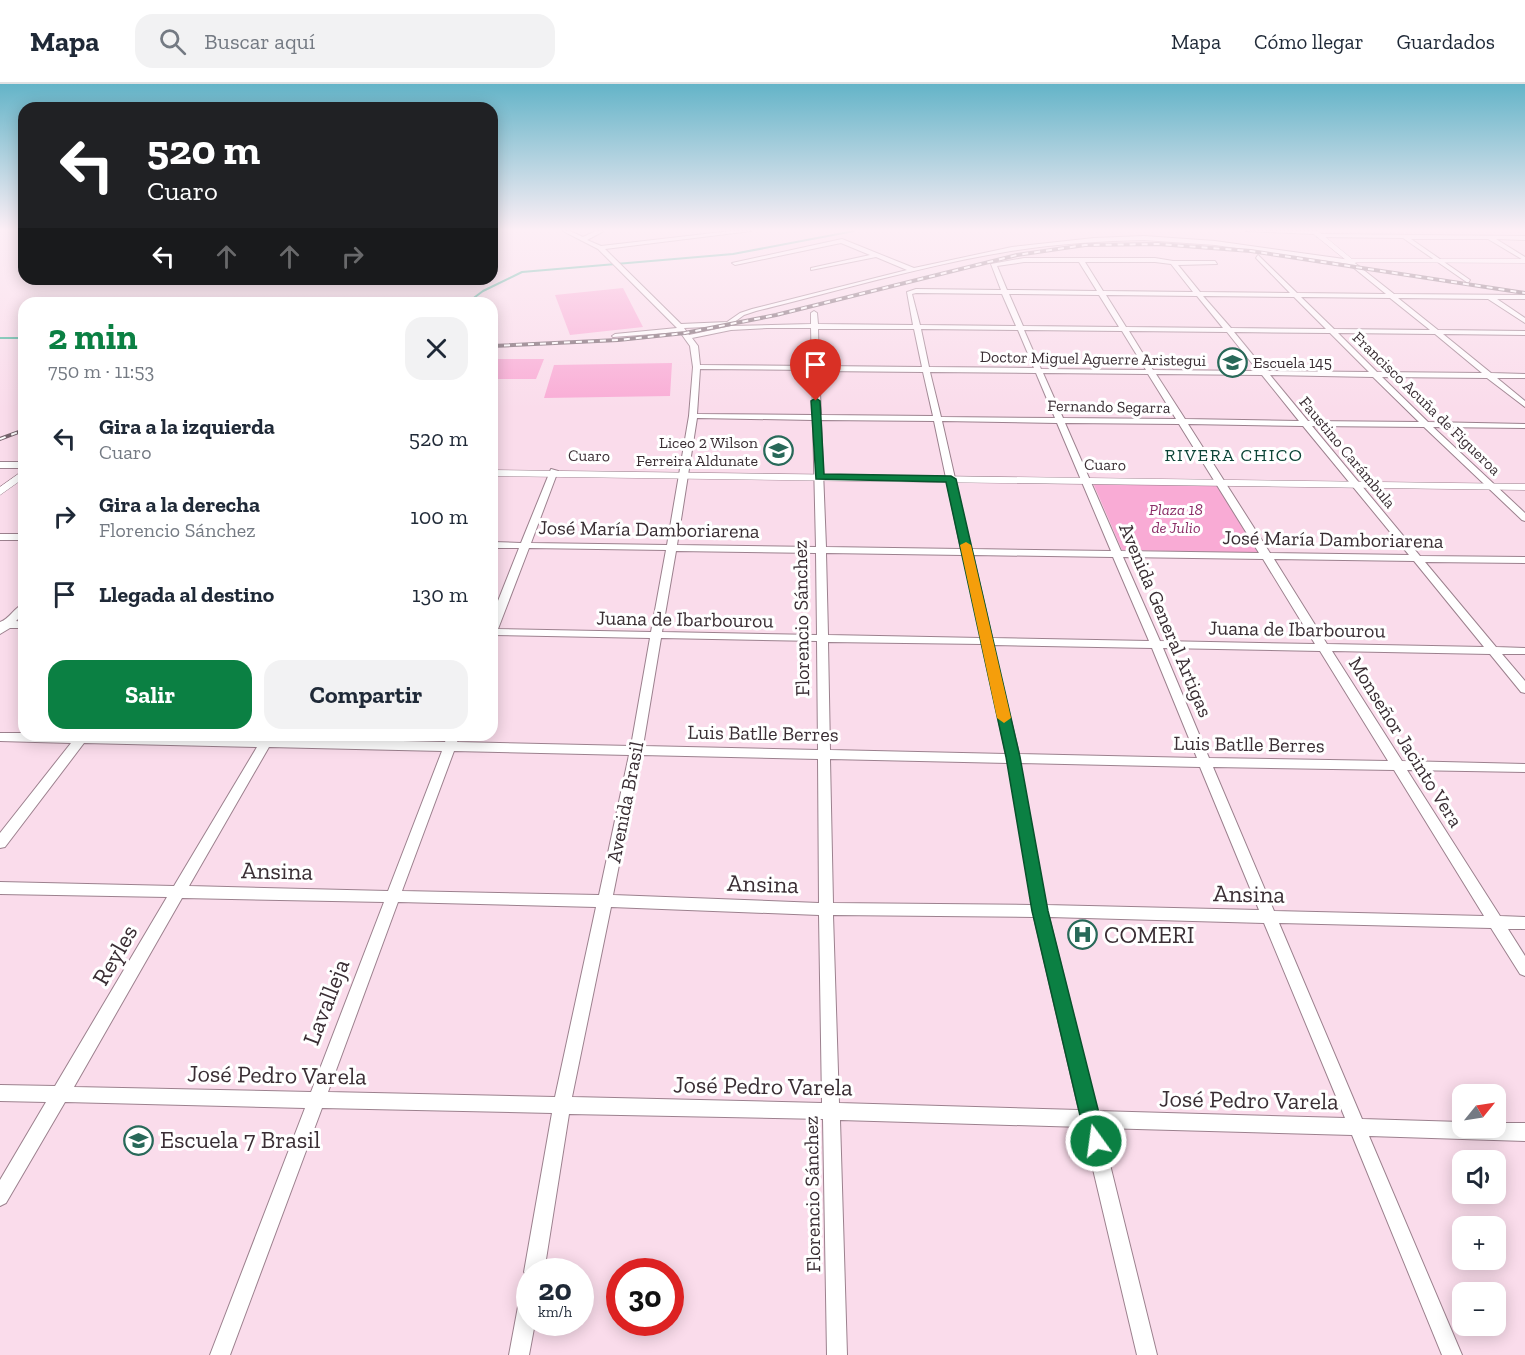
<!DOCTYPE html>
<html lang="es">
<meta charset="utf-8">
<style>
body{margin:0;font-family:"Zilla Slab",serif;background:#f2f2f3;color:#1f2937;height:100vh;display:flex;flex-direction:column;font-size:22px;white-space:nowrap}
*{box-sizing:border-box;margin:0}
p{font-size:20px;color:#747a83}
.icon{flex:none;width:33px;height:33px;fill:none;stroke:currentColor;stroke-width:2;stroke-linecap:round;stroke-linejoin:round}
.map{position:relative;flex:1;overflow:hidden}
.panel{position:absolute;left:18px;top:213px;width:480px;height:444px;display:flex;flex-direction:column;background:#fff;border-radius:18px;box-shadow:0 3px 15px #0003}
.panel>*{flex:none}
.guide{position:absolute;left:18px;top:18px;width:480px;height:183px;border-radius:18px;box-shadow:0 3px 15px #0003;background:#202124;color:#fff;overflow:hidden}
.needle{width:39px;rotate:60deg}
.tools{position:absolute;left:1452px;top:1000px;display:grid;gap:12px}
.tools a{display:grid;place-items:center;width:54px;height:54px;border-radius:12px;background:#fff;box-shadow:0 3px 15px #0003;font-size:30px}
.speed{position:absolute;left:516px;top:1174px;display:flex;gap:12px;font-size:30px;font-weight:700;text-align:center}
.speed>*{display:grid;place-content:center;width:78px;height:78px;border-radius:50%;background:#fff;box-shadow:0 3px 15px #0003;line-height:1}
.speed small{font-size:15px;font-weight:400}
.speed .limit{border:9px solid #d22;background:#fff;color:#111}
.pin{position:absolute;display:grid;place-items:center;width:51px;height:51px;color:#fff;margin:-62px -26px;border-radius:50% 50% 50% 0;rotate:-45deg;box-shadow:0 0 6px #0007}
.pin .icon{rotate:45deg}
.me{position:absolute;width:66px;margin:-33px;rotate:346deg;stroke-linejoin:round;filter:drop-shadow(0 0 4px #0008)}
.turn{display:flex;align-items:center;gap:21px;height:126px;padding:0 30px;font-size:27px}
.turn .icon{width:78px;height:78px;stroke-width:2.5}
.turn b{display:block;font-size:42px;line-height:51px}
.lanes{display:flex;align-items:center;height:57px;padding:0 30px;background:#0003;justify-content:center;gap:30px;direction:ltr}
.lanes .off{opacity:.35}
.round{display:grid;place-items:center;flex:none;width:63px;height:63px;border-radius:18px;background:#f2f2f3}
.head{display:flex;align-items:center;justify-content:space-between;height:102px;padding:0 30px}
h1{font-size:36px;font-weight:800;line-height:45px;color:#0b8043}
.action{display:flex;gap:12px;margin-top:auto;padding:12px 30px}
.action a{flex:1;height:69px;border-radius:18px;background:#0b8043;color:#fff;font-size:24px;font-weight:800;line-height:69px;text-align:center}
.action a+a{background:#f2f2f3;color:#1f2937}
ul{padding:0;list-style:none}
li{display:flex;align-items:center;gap:18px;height:78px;padding:0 30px}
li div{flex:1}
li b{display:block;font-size:22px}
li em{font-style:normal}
header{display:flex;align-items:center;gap:36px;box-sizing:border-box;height:84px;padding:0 30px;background:#fff;border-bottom:2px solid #e0e1e3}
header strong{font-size:28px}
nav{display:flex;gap:33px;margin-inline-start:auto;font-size:21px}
.search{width:420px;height:54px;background:#f2f2f3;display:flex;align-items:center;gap:15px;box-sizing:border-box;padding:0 21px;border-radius:18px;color:#747a83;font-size:22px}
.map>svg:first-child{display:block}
.green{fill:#f9abd5}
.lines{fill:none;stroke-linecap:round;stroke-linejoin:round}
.stream{stroke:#3fb397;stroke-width:2}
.minor-casing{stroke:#9c818e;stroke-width:2}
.tertiary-casing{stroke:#9c818e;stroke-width:1}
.minor{fill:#fff;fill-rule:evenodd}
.tertiary{fill:#fff;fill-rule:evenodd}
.rail-casing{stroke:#75636c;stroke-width:4}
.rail{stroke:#fff;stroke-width:2;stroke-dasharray:6;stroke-linecap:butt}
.route{fill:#0b8043;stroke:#07532c;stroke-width:1.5}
.slow{fill:#f59e0b}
.labels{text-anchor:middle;stroke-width:6;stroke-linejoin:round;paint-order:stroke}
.far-street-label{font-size:16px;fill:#3a2e34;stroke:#fff}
.far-poi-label{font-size:16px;fill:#3a2e34;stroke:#fff;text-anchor:start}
.far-park-label{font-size:16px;font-style:italic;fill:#8b2e67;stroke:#fff}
.far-neighbourhood-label{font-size:18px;letter-spacing:1.5px;fill:#0c4437;stroke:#fff}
.street-label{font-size:20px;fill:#3a2e34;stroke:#fff}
.near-street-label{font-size:24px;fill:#3a2e34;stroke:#fff}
.near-poi-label{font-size:24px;fill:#3a2e34;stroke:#fff;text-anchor:start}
</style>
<header>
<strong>Mapa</strong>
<div class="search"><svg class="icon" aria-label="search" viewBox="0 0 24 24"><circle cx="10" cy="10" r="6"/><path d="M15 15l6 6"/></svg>Buscar aquí</div>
<nav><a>Mapa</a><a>Cómo llegar</a><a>Guardados</a></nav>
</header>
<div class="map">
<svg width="1525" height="1271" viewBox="0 0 1525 1271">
<rect width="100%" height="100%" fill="#fadceb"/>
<path class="green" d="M 623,204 L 643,243 L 570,251 L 555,211 Z
M 492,275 L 544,275 L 536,295 L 492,295 Z
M 672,279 L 670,312 L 544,314 L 554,281 Z
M 1093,399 L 1217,401 L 1258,469 L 1122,466 Z"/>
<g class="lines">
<path class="stream" d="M 467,219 L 483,207 L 522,188 L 733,170 L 854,147
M 0,254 L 24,254"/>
<defs>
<path id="minor" d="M 563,147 L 570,147 L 583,153 L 596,147 L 604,147 L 587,156 L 601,162 L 731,147 L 751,147 L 605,165 L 681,240 L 727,238 L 740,229 L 752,225 L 907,186 L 876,173 L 811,186 L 811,184 L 870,171 L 841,159 L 735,181 L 732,179 L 842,155 L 914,184 L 1012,163 L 1094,154 L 1144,152 L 1215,157 L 1351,176 L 1394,210 L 1525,211 L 1525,215 L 1497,215 L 1525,234 L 1525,239 L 1488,215 L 1398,214 L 1438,246 L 1525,247 L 1525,251 L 1443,250 L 1491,289 L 1525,290 L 1525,294 L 1497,294 L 1525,317 L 1525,323 L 1487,294 L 1382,293 L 1428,338 L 1525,340 L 1525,344 L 1433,343 L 1525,429 L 1525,437 L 1522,436 L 1424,343 L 1312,342 L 1420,472 L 1525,473 L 1525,479 L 1425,478 L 1496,563 L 1525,564 L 1525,570 L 1502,570 L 1525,597 L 1525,609 L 1521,608 L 1490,570 L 1332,567 L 1402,677 L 1525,680 L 1525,688 L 1407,686 L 1500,832 L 1525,833 L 1525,845 L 1508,845 L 1525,872 L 1525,892 L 1520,890 L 1491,844 L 1279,839 L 1362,1035 L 1462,1038 L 1462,1044 L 1496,1044 L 1496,1039 L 1525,1039 L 1525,1057 L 1369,1052 L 1462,1271 L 1442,1271 L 1352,1051 L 1101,1044 L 1157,1271 L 1137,1271 L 1083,1043 L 840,1036 L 847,1271 L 827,1271 L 823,1035 L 569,1030 L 544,1188 L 530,1188 L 530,1196 L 524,1188 L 552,1029 L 322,1024 L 230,1271 L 210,1271 L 305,1024 L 65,1018 L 6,1119 L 0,1122 L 0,1096 L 46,1018 L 0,1017 L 0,1001 L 55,1002 L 167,813 L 0,810 L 0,798 L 174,802 L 257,663 L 84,659 L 5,763 L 0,764 L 0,749 L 71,659 L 0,657 L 0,649 L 24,649 L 24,651 L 262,654 L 263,651 L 275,651 L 274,654 L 445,658 L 448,651 L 460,651 L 457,658 L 631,662 L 650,554 L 492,551 L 492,532 L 519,464 L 492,464 L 492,458 L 521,459 L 551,385 L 558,387 L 531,459 L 667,461 L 689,332 L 693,283 L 690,262 L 680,248 L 613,253 L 612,252 L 615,250 L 677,244 L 598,165 ZM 1144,156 L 1215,161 L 1349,180 L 1386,210 L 1297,209 L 1258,171 L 1256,174 L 1290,209 L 1200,208 L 1178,181 L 1217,180 L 1215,177 L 1173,177 L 1155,174 L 1024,174 L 991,180 L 1001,206 L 916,205 L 907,208 L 913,241 L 818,240 L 817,229 L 814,227 L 811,229 L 811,240 L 731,242 L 689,251 L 684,244 L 729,242 L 744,231 L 756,227 C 841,206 925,181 1011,167 C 1055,160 1100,157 1144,156 ZM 1024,178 L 1079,178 L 1097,207 L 1007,206 L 997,182 ZM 1085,178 L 1155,178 L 1171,180 L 1193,208 L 1103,207 ZM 916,209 L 1002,210 L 1016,242 L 920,241 L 912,210 ZM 1009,210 L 1099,211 L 1119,243 L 1023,242 ZM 1106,211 L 1197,212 L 1223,244 L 1126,243 ZM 1203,212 L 1294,213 L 1326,245 L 1231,244 ZM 1301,213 L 1390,214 L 1430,246 L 1334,245 ZM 767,244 L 811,244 L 812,282 L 700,281 L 698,262 L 692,254 L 731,246 ZM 818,245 L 914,245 L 922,283 L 819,282 ZM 921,245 L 1018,246 L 1034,284 L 929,283 ZM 1024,246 L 1122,247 L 1146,286 L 1041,285 ZM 1129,247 L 1227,248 L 1258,287 L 1153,286 ZM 1234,248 L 1330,249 L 1369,288 L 1266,287 ZM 1338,249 L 1435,250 L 1482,289 L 1377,288 ZM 700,285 L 812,286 L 813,331 L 697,330 ZM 819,287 L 923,288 L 933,332 L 821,331 ZM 930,288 L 1036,289 L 1055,334 L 941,333 ZM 1043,289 L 1148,290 L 1176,335 L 1063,334 ZM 1156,290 L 1262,291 L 1299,337 L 1185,335 ZM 1270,291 L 1373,293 L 1419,338 L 1308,337 ZM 697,334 L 813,336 L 816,463 L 677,461 ZM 821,336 L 934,337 L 961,465 L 826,463 ZM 942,337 L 1057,339 L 1111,467 L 971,465 ZM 1065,339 L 1179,340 L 1259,469 L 1121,467 ZM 1188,340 L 1303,342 L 1409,471 L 1270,469 ZM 529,464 L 666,466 L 651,548 L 498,545 ZM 676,467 L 816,469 L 817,551 L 662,548 ZM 826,469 L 963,471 L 981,554 L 828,551 ZM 973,471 L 1113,473 L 1149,557 L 992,554 ZM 1123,473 L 1263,475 L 1315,560 L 1160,557 ZM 1274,475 L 1414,477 L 1484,563 L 1327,560 ZM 661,554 L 817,557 L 818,666 L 643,662 ZM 828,558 L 982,560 L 1006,670 L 830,666 ZM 993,561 L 1152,564 L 1197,674 L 1019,670 ZM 1163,564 L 1320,567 L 1388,677 L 1209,674 ZM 269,663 L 442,667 L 388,807 L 189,802 ZM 454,667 L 629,671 L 599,811 L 402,807 ZM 641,671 L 818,675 L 819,819 L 613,811 ZM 830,675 L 1008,679 L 1032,821 L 833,819 ZM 1020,679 L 1200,683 L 1259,826 L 1046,821 ZM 1213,683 L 1394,686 L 1484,832 L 1274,827 ZM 182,814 L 384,818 L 311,1008 L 74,1003 ZM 398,818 L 596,823 L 555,1013 L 328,1008 ZM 611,823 L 819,831 L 822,1019 L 572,1013 ZM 833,831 L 1034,833 L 1079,1026 L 839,1019 ZM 1049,833 L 1264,839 L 1345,1034 L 1097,1027 Z
M 1246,147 L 1316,147 L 1317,148 L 1314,150 Z
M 1319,150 L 1525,152 L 1525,156 L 1496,155 L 1525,173 L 1525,177 L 1488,155 L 1411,155 L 1470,196 L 1468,199 L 1403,154 L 1317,153 Z
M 0,378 L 24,378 L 24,384 L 0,384 Z
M 0,450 L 24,450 L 24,456 L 0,456 Z
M 24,520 L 24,529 L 16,537 L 24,538 L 24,544 L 10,544 L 0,550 L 0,538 C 10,535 14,523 24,520 Z
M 530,1202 L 530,1239 L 535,1239 L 529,1271 L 509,1271 L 520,1212 L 523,1205 Z"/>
<path id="tertiary" d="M 1310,147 L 1318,147 L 1352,175 L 1525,175 L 1525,179 L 1358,178 L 1351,180 Z
M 24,386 L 24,394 L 0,411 L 0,403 Z
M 492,386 L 1525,400 L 1525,406 L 492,392 Z"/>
</defs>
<use href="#minor" class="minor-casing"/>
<use href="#tertiary" class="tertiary-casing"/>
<use href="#minor" class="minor"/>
<use href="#tertiary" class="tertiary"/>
<defs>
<path id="rail" d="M 492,262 L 618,256 L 685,249 L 776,231 L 1017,171 L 1085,161 L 1158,160 L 1251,167 L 1525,209
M 0,355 L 24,346"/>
</defs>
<use href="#rail" class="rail-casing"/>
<use href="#rail" class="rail"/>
</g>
<linearGradient id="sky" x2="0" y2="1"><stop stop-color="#64b4c8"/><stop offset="0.45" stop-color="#fdeff6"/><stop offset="1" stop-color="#fdeff6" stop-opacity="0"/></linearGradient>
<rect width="1525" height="325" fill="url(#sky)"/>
<path class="route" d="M 816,314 L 820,317 L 824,390 L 951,392 L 956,395 L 1020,673 L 1048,827 L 1106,1057 L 1103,1064 L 1096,1067 L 1089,1064 L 1086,1057 L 1032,827 L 1006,673 L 946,398 L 816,395 L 811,317 Z"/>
<path class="slow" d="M 966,458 L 971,461 L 1011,634 L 1004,639 L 997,634 L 960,461 Z"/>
<defs>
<symbol id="school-ring" viewBox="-11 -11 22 22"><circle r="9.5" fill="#fff" stroke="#286959" stroke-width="1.5"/><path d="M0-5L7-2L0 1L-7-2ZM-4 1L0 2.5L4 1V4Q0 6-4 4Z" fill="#286959"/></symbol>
<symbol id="hospital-ring" viewBox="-11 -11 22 22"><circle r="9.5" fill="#fff" stroke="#286959" stroke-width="1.5"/><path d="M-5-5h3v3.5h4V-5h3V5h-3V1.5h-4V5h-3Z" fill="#286959"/></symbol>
</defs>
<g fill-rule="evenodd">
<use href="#school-ring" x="1216" y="262" width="33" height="33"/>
<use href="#school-ring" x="762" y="350" width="33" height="33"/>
<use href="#hospital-ring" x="1066" y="834" width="33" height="33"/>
<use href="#school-ring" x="122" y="1040" width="33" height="33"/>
</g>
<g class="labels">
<g class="far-street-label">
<text transform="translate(1093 274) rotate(1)" y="6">Doctor Miguel Aguerre Aristegui</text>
<text transform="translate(1427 319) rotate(44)" y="6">Francisco Acuña de Figueroa</text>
<text transform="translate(1109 322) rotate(1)" y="6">Fernando Segarra</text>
<text transform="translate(1348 368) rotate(50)" y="6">Faustino Carámbula</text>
<text transform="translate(589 371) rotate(1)" y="6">Cuaro</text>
<text transform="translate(1105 380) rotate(1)" y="6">Cuaro</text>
</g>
<g class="far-poi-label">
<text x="1253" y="284">Escuela 145</text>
<text x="758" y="364" text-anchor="end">Liceo 2 Wilson<tspan x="758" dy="18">Ferreira Aldunate</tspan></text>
</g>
<g class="far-park-label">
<text x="1176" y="431">Plaza 18<tspan x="1176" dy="18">de Julio</tspan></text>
</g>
<g class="far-neighbourhood-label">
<text x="1234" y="377">RIVERA CHICO</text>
</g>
<g class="street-label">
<text transform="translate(649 445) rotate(1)" y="7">José María Damboriarena</text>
<text transform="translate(1333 455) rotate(1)" y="7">José María Damboriarena</text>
<text transform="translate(801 534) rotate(-91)" y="7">Florencio Sánchez</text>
<text transform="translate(685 535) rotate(1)" y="7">Juana de Ibarbourou</text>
<text transform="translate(1166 536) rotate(67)" y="7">Avenida General Artigas</text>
<text transform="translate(1297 545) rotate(1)" y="7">Juana de Ibarbourou</text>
<text transform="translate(763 649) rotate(1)" y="7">Luis Batlle Berres</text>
<text transform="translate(1406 658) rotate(58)" y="7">Monseñor Jacinto Vera</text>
<text transform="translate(1249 660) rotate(1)" y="7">Luis Batlle Berres</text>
<text transform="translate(625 718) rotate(-79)" y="7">Avenida Brasil</text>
<text transform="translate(812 1110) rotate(-91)" y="7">Florencio Sánchez</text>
</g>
<g class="near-street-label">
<text transform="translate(277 787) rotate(1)" y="8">Ansina</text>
<text transform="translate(763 800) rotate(2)" y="8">Ansina</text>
<text transform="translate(1249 810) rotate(1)" y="8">Ansina</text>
<text transform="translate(115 871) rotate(-60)" y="8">Reyles</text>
<text transform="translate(326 918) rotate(-69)" y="8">Lavalleja</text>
<text transform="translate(277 991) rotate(1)" y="8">José Pedro Varela</text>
<text transform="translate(763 1002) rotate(1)" y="8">José Pedro Varela</text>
<text transform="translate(1249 1016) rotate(1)" y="8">José Pedro Varela</text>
</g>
<g class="near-poi-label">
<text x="1104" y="859">COMERI</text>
<text x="160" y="1064">Escuela 7 Brasil</text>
</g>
</g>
</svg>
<div class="tools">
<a><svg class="needle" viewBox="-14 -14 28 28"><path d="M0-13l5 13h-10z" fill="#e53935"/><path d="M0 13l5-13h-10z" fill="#747a83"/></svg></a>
<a><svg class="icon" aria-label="sound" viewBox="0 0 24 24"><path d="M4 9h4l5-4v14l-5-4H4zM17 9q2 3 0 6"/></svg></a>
<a>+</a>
<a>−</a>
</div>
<div class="speed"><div>20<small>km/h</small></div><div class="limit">30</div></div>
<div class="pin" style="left:816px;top:317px;background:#d93025"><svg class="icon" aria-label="arrive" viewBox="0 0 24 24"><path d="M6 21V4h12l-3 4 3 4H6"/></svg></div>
<svg class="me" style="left:1096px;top:1057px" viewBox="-20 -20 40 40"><circle r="17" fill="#0b8043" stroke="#fff" stroke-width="3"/><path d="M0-11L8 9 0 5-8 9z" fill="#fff"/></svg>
<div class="guide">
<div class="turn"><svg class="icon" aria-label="left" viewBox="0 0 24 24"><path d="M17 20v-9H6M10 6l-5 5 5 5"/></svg><div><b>520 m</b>Cuaro</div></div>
<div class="lanes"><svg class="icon" aria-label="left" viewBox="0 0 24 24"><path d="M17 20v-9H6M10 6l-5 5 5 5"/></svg><svg class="icon off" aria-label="ahead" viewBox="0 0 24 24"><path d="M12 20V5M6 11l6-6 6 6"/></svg><svg class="icon off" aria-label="ahead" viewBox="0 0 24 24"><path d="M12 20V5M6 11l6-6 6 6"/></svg><svg class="icon off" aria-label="right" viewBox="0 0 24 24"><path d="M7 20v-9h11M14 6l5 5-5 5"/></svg></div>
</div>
<section class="panel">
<div class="head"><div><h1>2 min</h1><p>750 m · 11:53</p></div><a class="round"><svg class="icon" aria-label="close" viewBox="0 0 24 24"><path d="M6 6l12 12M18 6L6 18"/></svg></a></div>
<ul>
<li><svg class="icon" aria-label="left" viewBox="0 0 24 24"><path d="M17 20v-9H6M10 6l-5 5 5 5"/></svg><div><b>Gira a la izquierda</b><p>Cuaro</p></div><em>520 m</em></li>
<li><svg class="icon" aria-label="right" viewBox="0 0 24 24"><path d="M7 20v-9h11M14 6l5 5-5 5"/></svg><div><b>Gira a la derecha</b><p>Florencio Sánchez</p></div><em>100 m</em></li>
<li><svg class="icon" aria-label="arrive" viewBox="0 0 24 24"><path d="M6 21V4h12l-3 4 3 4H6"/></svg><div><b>Llegada al destino</b></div><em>130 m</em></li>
</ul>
<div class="action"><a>Salir</a><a>Compartir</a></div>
</section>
</div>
